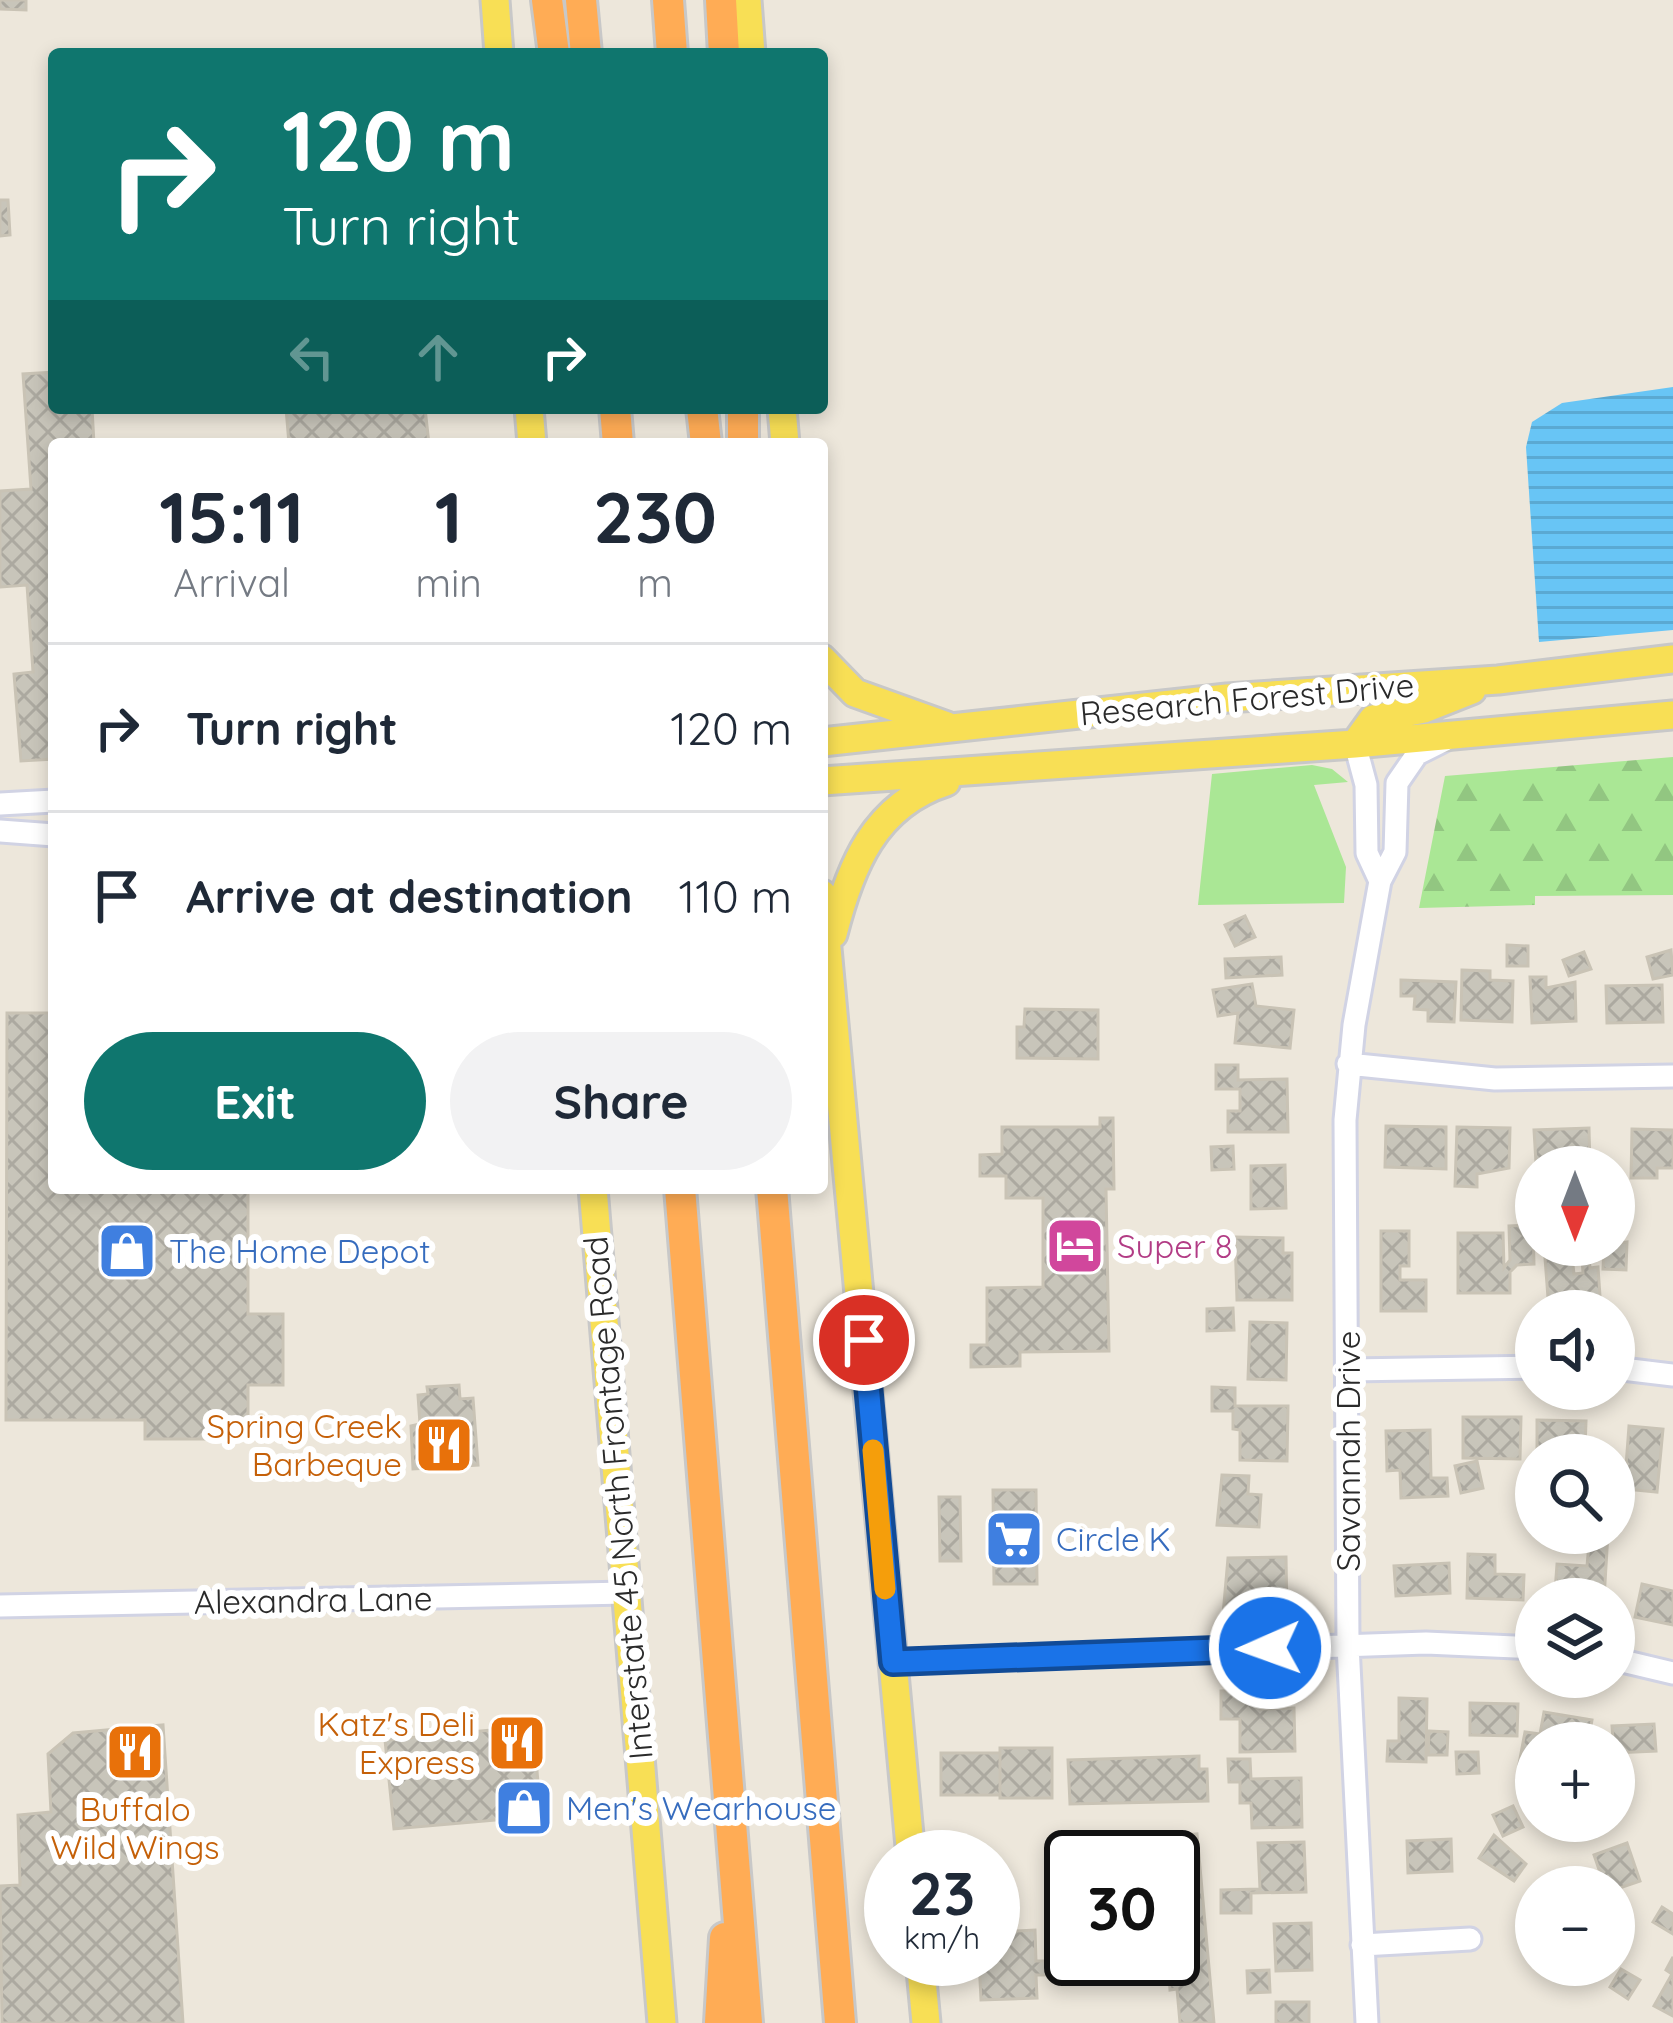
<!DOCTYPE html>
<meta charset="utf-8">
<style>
body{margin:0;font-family:Quicksand,sans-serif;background:#f2f2f3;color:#1f2937;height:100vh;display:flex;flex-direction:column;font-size:45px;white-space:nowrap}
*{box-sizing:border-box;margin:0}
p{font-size:39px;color:#747a83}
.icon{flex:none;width:66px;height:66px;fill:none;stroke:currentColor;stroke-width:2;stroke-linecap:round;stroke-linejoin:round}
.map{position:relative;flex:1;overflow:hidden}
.sheet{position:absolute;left:48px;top:438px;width:780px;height:756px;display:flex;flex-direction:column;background:#fff;border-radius:12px;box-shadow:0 6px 18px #0003}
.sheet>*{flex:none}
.hud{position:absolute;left:48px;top:48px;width:780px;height:366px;border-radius:12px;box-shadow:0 6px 18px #0003;background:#0f766e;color:#fff;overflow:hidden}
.needle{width:78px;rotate:180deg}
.buttons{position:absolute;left:1515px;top:1146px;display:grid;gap:24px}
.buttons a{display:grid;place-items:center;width:120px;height:120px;border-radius:50%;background:#fff;box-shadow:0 6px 18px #0003;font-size:60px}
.speed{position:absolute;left:864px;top:1830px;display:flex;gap:24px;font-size:60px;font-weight:700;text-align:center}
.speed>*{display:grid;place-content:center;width:156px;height:156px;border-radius:50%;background:#fff;box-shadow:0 6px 18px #0003;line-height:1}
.speed small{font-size:30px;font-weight:400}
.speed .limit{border:6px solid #111;border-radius:18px;background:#fff;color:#111}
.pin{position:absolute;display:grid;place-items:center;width:102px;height:102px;color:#fff;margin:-51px;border:6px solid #fff;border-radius:50%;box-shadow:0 3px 12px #0007}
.me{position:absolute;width:132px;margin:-66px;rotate:268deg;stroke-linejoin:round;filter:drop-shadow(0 0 9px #0008)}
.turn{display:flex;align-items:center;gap:42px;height:252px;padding:0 36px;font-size:54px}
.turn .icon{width:156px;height:156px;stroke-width:2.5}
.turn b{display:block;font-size:84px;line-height:102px}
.lanes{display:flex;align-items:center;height:114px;padding:0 36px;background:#0003;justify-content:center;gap:60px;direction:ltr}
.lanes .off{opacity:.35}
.eta{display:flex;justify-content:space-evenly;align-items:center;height:204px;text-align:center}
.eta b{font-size:72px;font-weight:700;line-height:84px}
.action{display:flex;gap:24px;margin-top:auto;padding:24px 36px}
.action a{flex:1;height:138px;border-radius:72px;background:#0f766e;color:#fff;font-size:48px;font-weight:700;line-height:138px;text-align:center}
.action a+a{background:#f2f2f3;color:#1f2937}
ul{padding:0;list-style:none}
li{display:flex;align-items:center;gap:36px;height:168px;padding:0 36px;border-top:3px solid #e0e1e3}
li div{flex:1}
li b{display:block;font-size:45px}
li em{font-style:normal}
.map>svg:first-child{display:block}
.green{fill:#aae795}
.forest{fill:url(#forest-firs)}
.water{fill:url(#water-rules)}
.building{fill:url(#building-cross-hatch);stroke:#c9c3b5;stroke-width:3}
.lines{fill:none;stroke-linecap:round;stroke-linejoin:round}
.minor-casing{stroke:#d1d3e4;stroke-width:27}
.major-casing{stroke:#c8c8c8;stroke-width:33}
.highway-casing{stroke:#c8c8c8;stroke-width:36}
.minor{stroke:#fff;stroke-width:21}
.major{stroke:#f8df55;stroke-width:27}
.highway{stroke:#ffac55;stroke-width:30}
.route-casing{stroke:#114b97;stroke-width:30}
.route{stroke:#1a73e8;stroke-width:21}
.slow{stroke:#f59e0b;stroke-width:21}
.labels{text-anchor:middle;stroke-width:12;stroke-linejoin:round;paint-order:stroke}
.street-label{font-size:33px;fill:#2a2a2a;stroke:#fff}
.hotel-label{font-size:33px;fill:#b23c85;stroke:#fff;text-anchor:start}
.shop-label{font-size:33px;fill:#366cbe;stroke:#fff;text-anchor:start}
.food-label{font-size:33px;fill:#c56008;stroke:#fff;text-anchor:end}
</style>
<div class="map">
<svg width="1673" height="2023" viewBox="0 0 1673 2023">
<defs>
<pattern id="forest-firs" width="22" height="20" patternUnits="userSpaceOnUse" patternTransform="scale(3)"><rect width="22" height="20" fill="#aae795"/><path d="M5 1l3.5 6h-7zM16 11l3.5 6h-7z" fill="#92c681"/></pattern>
<pattern id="water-rules" width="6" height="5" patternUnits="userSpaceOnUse" patternTransform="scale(3)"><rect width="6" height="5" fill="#68c5f5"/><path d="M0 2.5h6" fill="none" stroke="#5aa9d2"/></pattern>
<pattern id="building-cross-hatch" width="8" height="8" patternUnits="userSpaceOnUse" patternTransform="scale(3)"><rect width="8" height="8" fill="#c8c5ba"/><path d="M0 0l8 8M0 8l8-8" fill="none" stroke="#aca9a0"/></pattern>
</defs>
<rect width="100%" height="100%" fill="#ede7db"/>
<path class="green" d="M 1312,765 L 1332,769 L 1348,782 L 1314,785 L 1346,867 L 1344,903 L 1198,905 L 1212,774 Z"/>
<path class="forest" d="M 1673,757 L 1673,895 L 1535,896 L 1535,905 L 1419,908 L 1445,776 Z"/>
<path class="water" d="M 1673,387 L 1673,630 L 1539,642 L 1526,447 L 1532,422 L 1562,403 Z"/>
<path class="building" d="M 0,0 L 26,0 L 26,10 L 0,9 Z
M 0,200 L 8,200 L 10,235 L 0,236 Z
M 54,372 L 54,408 L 92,408 L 94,444 L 54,444 L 54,759 L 21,761 L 14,674 L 33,672 L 27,585 L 0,587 L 0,491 L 31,489 L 23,374 Z
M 286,408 L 425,408 L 429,444 L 289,444 Z
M 1245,916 L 1255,937 L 1235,946 L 1225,925 Z
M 1507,945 L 1528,946 L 1528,966 L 1507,966 Z
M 1671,950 L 1673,975 L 1653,979 L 1647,957 Z
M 1584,952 L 1591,969 L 1569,976 L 1563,960 Z
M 1281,957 L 1282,975 L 1226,978 L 1225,959 Z
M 1462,970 L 1490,971 L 1490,980 L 1513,981 L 1512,1022 L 1461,1020 Z
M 1530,977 L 1546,977 L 1546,988 L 1575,982 L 1576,1021 L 1532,1023 Z
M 1401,980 L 1456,982 L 1454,1022 L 1428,1021 L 1428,1010 L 1414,1009 L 1415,996 L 1401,996 Z
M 1252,984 L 1256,1006 L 1294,1010 L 1290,1048 L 1235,1043 L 1238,1013 L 1218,1016 L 1213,990 Z
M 1662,985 L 1663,1022 L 1607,1023 L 1606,986 Z
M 1025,1009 L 1098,1010 L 1098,1059 L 1017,1058 L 1017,1027 L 1024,1027 Z
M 7,1013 L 54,1013 L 54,1188 L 248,1188 L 248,1314 L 283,1314 L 283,1385 L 248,1385 L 248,1439 L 145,1439 L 145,1420 L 6,1420 Z
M 1216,1065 L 1238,1065 L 1238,1080 L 1287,1079 L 1288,1132 L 1228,1132 L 1228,1111 L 1240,1111 L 1240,1089 L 1216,1089 Z
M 1100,1118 L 1113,1118 L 1114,1189 L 1106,1189 L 1109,1351 L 1020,1352 L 1020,1366 L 971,1367 L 971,1345 L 987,1345 L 987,1288 L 1043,1287 L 1043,1198 L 1006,1198 L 1006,1176 L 980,1176 L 980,1155 L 1002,1154 L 1002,1127 L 1100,1127 Z
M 1386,1126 L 1446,1127 L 1446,1169 L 1385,1167 Z
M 1457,1127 L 1510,1128 L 1509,1168 L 1477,1174 L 1477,1187 L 1455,1186 Z
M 1589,1128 L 1590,1167 L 1536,1163 L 1534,1130 Z
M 1632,1129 L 1673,1130 L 1673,1168 L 1657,1168 L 1657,1178 L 1631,1178 Z
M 1233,1146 L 1234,1169 L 1212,1170 L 1211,1147 Z
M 1285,1165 L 1286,1208 L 1251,1209 L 1251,1166 Z
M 1533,1225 L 1534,1264 L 1517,1265 L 1510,1272 L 1510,1293 L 1458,1293 L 1458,1233 L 1503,1233 L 1504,1268 L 1510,1260 L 1509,1226 Z
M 1381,1231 L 1409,1231 L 1409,1266 L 1400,1266 L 1400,1280 L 1426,1280 L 1426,1311 L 1381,1311 Z
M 1235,1237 L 1283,1238 L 1283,1253 L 1292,1253 L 1292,1300 L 1237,1300 Z
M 1627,1242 L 1626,1270 L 1603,1269 L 1604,1245 Z
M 1572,1256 L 1574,1274 L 1583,1273 L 1582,1258 L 1589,1258 L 1590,1268 L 1598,1267 L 1601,1311 L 1549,1311 L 1545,1258 Z
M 1233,1308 L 1234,1330 L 1207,1331 L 1207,1309 Z
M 1250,1322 L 1287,1323 L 1286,1380 L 1248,1379 Z
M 459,1385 L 460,1399 L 473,1398 L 478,1465 L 413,1469 L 411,1426 L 420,1424 L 418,1395 L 428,1394 L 427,1387 Z
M 1212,1387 L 1235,1388 L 1235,1406 L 1288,1406 L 1287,1461 L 1240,1460 L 1240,1430 L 1233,1429 L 1233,1411 L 1212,1411 Z
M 1463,1417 L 1521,1417 L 1520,1459 L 1463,1458 Z
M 1537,1420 L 1586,1421 L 1585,1449 L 1537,1448 Z
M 1629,1426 L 1663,1429 L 1657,1492 L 1614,1488 L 1614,1465 L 1626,1466 Z
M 1430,1430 L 1431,1478 L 1447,1478 L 1448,1496 L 1401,1498 L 1400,1470 L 1387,1471 L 1386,1431 Z
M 1477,1461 L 1483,1488 L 1461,1493 L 1455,1466 Z
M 1222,1475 L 1249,1476 L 1248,1494 L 1261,1495 L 1259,1527 L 1217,1525 Z
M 993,1490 L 1036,1490 L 1037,1584 L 994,1584 Z
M 939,1497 L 960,1497 L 961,1561 L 940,1561 Z
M 1590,1533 L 1608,1533 L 1604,1599 L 1555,1592 L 1557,1564 L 1587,1566 Z
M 1468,1554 L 1495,1555 L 1495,1574 L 1524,1575 L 1523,1600 L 1467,1598 Z
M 1286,1557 L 1287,1614 L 1223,1615 L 1228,1558 Z
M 1449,1563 L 1450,1593 L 1396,1596 L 1394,1566 Z
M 1642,1584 L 1673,1591 L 1673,1625 L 1635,1617 Z
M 1260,1690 L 1261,1709 L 1294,1708 L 1295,1751 L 1240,1752 L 1240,1719 L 1221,1719 L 1221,1691 Z
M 1399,1698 L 1427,1699 L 1426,1762 L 1387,1761 L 1388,1741 L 1399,1741 Z
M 1470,1703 L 1518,1704 L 1517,1736 L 1470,1735 Z
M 1544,1712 L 1592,1720 L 1588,1743 L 1536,1743 L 1536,1767 L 1519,1764 L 1525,1732 L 1540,1734 Z
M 1654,1724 L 1656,1751 L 1614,1753 L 1612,1726 Z
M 163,1725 L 183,2023 L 2,2023 L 0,1886 L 20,1885 L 18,1815 L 51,1812 L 48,1754 L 73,1733 Z
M 533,1726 L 541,1816 L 394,1829 L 385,1740 Z
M 1429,1731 L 1448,1732 L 1447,1755 L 1428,1755 Z
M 1000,1748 L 1052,1748 L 1052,1798 L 1000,1798 Z
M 1456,1752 L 1478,1752 L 1479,1773 L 1457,1774 Z
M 941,1753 L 1000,1753 L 1000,1795 L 941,1795 Z
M 1199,1756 L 1199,1769 L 1207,1769 L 1208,1801 L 1070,1804 L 1068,1760 Z
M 1228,1759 L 1250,1759 L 1251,1779 L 1301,1778 L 1302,1827 L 1252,1828 L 1251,1803 L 1240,1803 L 1240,1782 L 1229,1782 Z
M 1513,1806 L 1523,1827 L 1503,1836 L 1493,1815 Z
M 1197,1834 L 1214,2023 L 1180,2023 L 1177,1989 L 1170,1990 L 1169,1975 L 1175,1973 L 1173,1857 L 1073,1857 L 1072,1845 Z
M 1494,1835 L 1526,1864 L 1514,1881 L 1479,1858 Z
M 1451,1839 L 1452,1871 L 1408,1873 L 1407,1841 Z
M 1304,1842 L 1306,1892 L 1251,1893 L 1251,1913 L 1221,1913 L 1221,1890 L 1260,1889 L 1258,1843 Z
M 1627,1843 L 1640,1881 L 1614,1890 L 1605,1887 L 1594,1855 Z
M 1662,1907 L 1673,1914 L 1673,1934 L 1653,1922 Z
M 1311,1923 L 1312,1970 L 1276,1971 L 1274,1924 Z
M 1035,1930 L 1036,1961 L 1052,1961 L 1053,1975 L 1036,1975 L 1037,1998 L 981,2000 L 979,1959 L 993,1959 L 993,1932 Z
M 1673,1957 L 1673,2016 L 1654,2006 L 1672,1974 L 1666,1970 Z
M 1621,1969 L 1640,1980 L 1628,1999 L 1610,1987 Z
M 1269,1970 L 1270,1992 L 1248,1993 L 1247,1971 Z
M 1276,2002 L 1309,2002 L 1309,2023 L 1276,2023 Z"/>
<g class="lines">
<defs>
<path id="minor" d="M 1355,744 L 1366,785 L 1367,853 L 1380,881
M 0,804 L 54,801
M 0,831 L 54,835
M 1348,1064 L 1495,1079 L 1673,1076
M 1614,1368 L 1673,1375
M 1349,1370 L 1536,1367
M 0,1606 L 626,1593
M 1614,1659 L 1673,1673
M 893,1662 L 1426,1643 L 1536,1648
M 1362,1945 L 1470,1939
M 1367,2023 L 1348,1645 L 1345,1120 L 1354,1025 L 1380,881 L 1395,852 L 1397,783 L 1417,754 L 1445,740"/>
<path id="major" d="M 495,0 L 499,54
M 747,0 L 751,54
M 529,408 L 532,444
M 782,408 L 785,444
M 822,659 L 855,693 L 947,726
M 822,742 L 1227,698 L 1498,680 L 1673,659
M 1355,744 L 1373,719 L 1424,709 L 1472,690
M 822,781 L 1355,744 L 1673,715
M 822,894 L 911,1857
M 833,934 C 850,867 874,805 946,782
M 593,1188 L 662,2023
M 920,1959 L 926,2023"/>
<path id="highway" d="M 547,0 L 554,54
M 581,0 L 586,54
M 668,0 L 672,54
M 721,0 L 724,54
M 615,408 L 618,444
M 702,408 L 706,444
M 743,408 L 743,444
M 680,1188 L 747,2023
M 772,1188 L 840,2023
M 720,2023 L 725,1938"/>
</defs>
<use href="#minor" class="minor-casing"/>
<use href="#major" class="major-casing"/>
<use href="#highway" class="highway-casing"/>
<use href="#minor" class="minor"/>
<use href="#major" class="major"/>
<use href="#highway" class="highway"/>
</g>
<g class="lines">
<defs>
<path id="route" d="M 864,1340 L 893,1662 L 1270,1648"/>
</defs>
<use href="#route" class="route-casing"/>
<use href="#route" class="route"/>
<path class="slow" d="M 873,1450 L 885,1589"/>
</g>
<defs>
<symbol id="hotel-square" viewBox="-11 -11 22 22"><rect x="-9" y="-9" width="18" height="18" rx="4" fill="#d1479c" stroke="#fff"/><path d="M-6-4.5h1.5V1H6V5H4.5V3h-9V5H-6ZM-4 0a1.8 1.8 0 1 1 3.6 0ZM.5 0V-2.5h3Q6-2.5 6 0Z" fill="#fff"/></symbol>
<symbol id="shop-square" viewBox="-11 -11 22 22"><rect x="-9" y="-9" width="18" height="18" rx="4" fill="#3f7fe0" stroke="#fff"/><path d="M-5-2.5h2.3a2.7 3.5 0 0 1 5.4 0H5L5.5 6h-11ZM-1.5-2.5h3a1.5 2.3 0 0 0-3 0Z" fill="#fff"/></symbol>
<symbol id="restaurant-square" viewBox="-11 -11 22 22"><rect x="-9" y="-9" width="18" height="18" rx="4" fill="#e8710a" stroke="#fff"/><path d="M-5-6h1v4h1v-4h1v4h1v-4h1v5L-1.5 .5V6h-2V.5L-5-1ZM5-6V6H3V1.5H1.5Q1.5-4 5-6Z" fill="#fff"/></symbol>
<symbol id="supermarket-square" viewBox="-11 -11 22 22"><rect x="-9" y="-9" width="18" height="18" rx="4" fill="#3f7fe0" stroke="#fff"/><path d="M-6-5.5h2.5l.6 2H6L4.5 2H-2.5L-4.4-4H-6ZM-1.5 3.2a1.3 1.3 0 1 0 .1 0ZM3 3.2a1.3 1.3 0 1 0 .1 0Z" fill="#fff"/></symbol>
</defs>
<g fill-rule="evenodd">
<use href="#hotel-square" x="1042" y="1213" width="66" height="66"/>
<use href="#shop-square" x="94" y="1218" width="66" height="66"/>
<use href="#restaurant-square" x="411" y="1412" width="66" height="66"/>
<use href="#supermarket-square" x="981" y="1506" width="66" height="66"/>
<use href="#restaurant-square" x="484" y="1710" width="66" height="66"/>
<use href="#restaurant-square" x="102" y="1719" width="66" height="66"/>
<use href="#shop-square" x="491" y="1775" width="66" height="66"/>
</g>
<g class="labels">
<g class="street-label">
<text transform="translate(1247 699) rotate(-5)" y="12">Research Forest Drive</text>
<text transform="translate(1348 1451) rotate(-90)" y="12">Savannah Drive</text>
<text transform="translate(618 1498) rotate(-95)" y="12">Interstate 45 North Frontage Road</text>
<text transform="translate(313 1600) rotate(-1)" y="12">Alexandra Lane</text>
</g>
<g class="hotel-label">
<text x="1117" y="1258">Super 8</text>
</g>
<g class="shop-label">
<text x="169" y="1263">The Home Depot</text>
<text x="1056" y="1551">Circle K</text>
<text x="566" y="1820">Men's Wearhouse</text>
</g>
<g class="food-label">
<text x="402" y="1438">Spring Creek<tspan x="402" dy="38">Barbeque</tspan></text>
<text x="475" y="1736">Katz's Deli<tspan x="475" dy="38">Express</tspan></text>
<text x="135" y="1821" text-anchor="middle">Buffalo<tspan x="135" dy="38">Wild Wings</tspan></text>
</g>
</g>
</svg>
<div class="buttons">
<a><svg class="needle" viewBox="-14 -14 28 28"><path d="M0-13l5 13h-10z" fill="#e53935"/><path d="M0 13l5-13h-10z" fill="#747a83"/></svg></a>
<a><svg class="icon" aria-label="sound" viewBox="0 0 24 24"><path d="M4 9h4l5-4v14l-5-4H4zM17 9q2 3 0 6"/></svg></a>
<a><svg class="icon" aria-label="search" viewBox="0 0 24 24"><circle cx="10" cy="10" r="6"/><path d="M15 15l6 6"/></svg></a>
<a><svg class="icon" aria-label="layers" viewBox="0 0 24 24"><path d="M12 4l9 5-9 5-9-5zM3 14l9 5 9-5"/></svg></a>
<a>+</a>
<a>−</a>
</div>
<div class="speed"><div>23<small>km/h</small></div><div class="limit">30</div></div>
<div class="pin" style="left:864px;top:1340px;background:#d93025"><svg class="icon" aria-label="arrive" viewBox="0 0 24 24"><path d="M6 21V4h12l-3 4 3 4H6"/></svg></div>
<svg class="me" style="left:1270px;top:1648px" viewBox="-20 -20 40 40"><circle r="17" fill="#1a73e8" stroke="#fff" stroke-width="3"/><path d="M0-11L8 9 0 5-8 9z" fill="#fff"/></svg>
<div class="hud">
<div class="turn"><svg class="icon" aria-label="right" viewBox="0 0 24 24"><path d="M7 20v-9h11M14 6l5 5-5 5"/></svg><div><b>120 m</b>Turn right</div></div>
<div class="lanes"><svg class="icon off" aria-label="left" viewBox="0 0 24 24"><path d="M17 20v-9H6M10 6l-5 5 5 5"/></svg><svg class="icon off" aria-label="ahead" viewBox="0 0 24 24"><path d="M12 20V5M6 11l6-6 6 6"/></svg><svg class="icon" aria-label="right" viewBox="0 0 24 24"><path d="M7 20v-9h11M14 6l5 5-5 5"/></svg></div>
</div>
<section class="sheet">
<div class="eta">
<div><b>15:11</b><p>Arrival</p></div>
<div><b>1</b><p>min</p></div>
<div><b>230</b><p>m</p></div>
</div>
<ul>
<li><svg class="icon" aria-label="right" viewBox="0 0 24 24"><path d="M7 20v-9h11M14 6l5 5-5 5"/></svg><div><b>Turn right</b></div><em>120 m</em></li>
<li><svg class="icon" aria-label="arrive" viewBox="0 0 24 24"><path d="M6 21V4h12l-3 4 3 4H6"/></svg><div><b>Arrive at destination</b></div><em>110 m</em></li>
</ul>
<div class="action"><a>Exit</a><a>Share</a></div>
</section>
</div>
